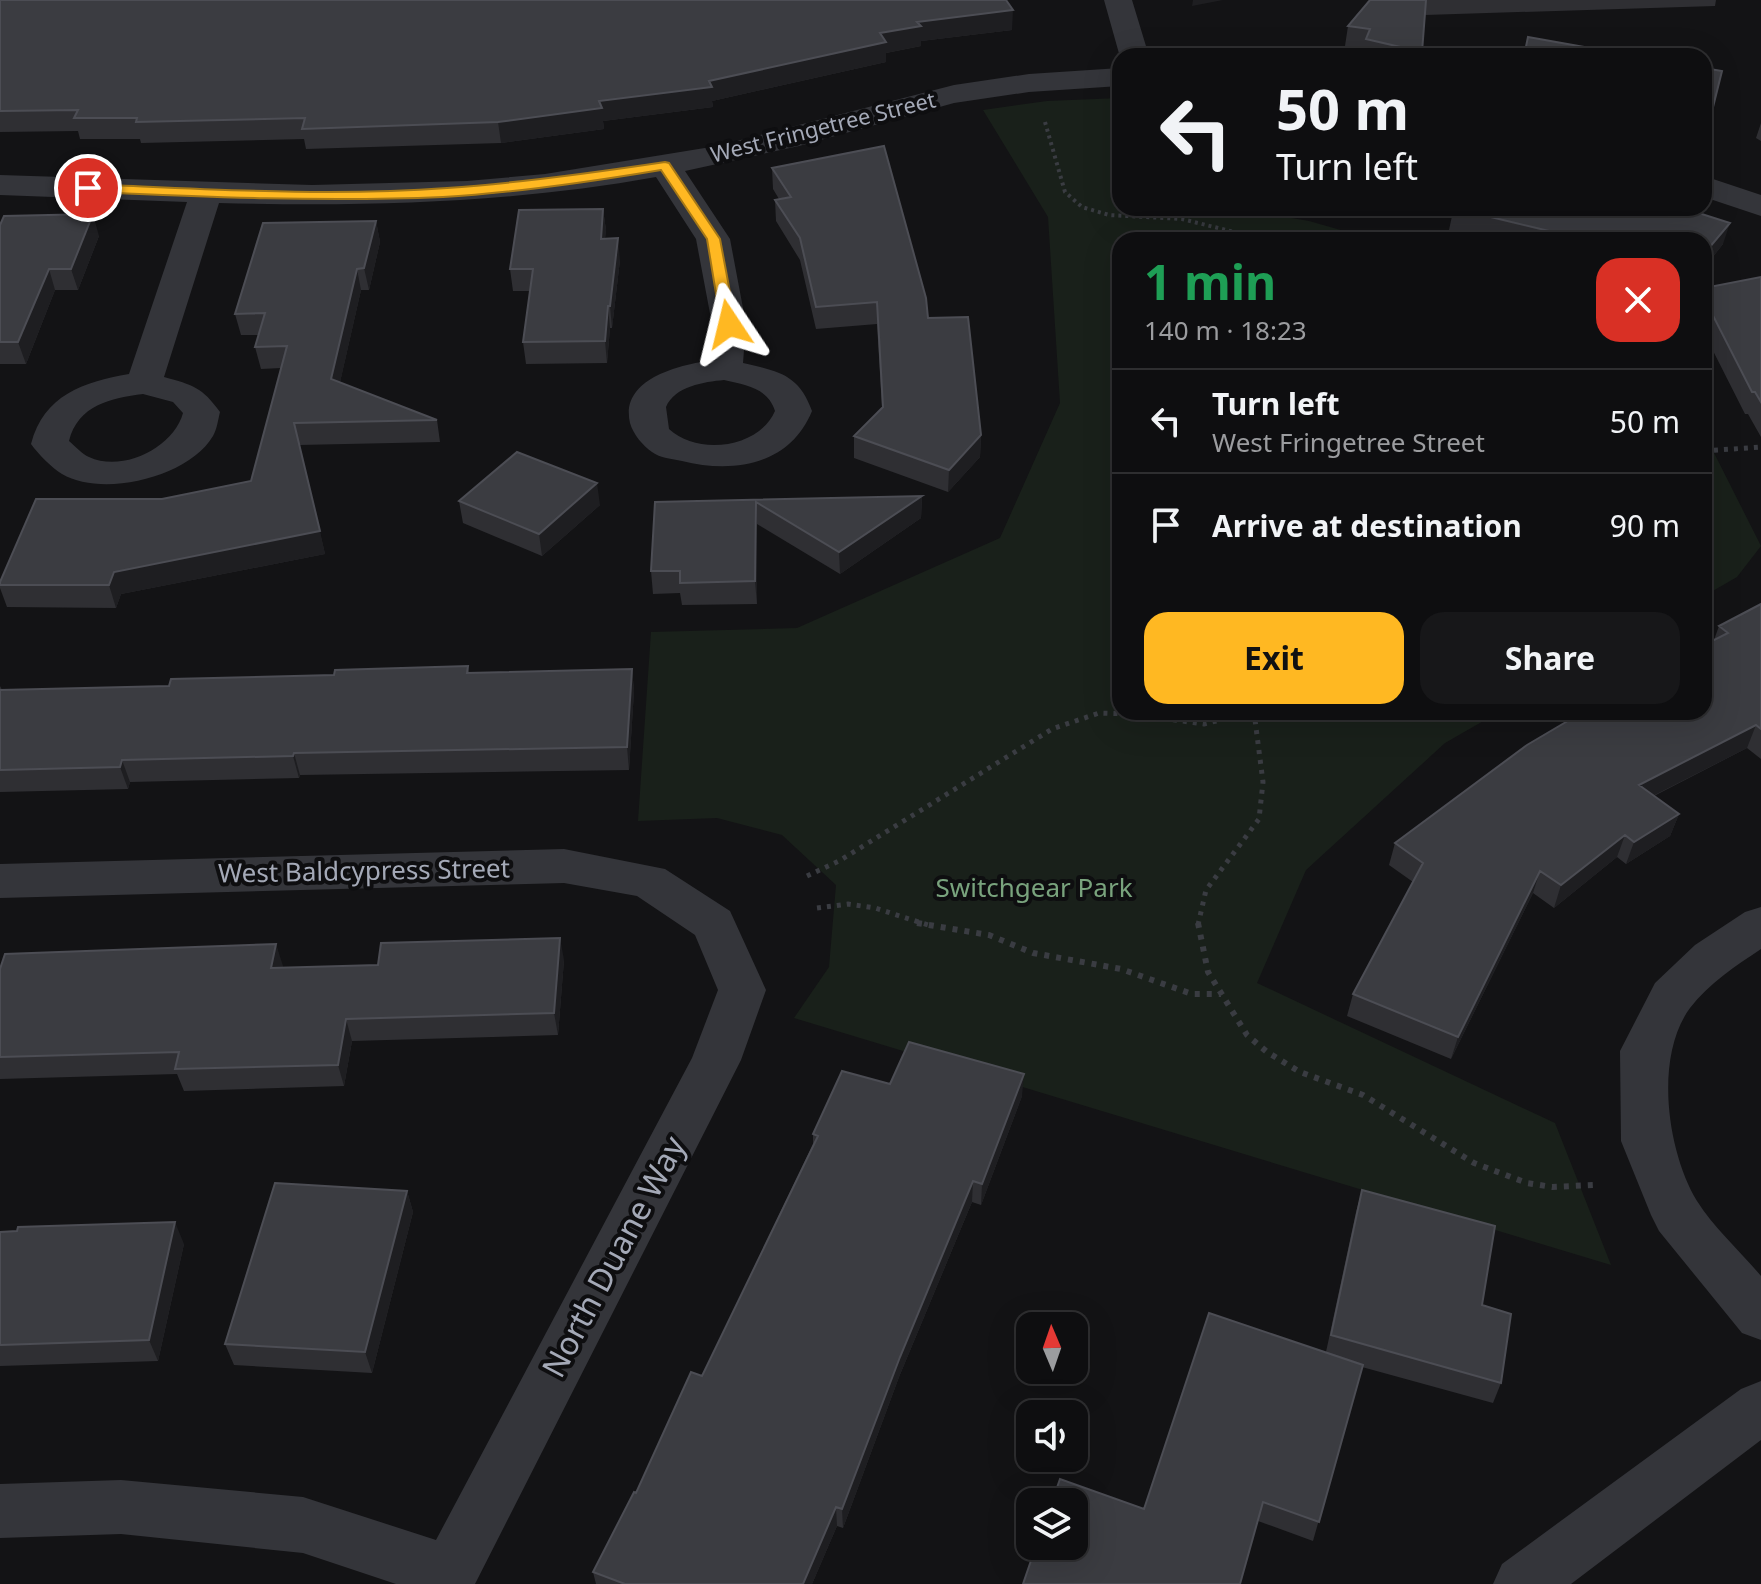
<!DOCTYPE html>
<meta charset="utf-8">
<style>
body{margin:0;font-family:"Noto Sans",sans-serif;background:#171719;color:#f1f3f6;height:100vh;display:flex;flex-direction:column;font-size:30px;white-space:nowrap}
*{box-sizing:border-box;margin:0}
p{font-size:26px;color:#9b9c9f}
.icon{flex:none;width:44px;height:44px;fill:none;stroke:currentColor;stroke-width:2;stroke-linecap:round;stroke-linejoin:round}
.map{position:relative;flex:1;overflow:hidden}
.details{position:absolute;left:1112px;top:232px;width:600px;height:488px;display:flex;flex-direction:column;background:#0e0e10;border-radius:24px;box-shadow:0 8px 32px #0002,0 0 0 2px #2e2e30}
.details>*{flex:none}
.guide{position:absolute;left:1112px;top:48px;width:600px;height:168px;border-radius:24px;box-shadow:0 8px 32px #0002,0 0 0 2px #2e2e30;background:#0e0e10;color:#f1f3f6;overflow:hidden}
.needle{width:52px;rotate:358deg}
.fabs{position:absolute;left:1016px;top:1312px;display:grid;gap:16px}
.fabs a{display:grid;place-items:center;width:72px;height:72px;border-radius:16px;background:#0e0e10;box-shadow:0 8px 32px #0002,0 0 0 2px #2e2e30;font-size:40px}
.pin{position:absolute;display:grid;place-items:center;width:68px;height:68px;color:#fff;margin:-34px;border:4px solid #fff;border-radius:50%;box-shadow:0 2px 8px #0007}
.me{position:absolute;width:88px;margin:-44px;rotate:350deg;stroke-linejoin:round;filter:drop-shadow(0 0 6px #0008)}
.turn{display:flex;align-items:center;gap:28px;height:168px;padding:0 32px;font-size:36px}
.turn .icon{width:104px;height:104px;stroke-width:2.5}
.turn b{display:block;font-size:56px;line-height:68px}
.round{display:grid;place-items:center;flex:none;width:84px;height:84px;border-radius:24px;background:#171719}
.headline{display:flex;align-items:center;justify-content:space-between;height:136px;padding:0 32px}
h1{font-size:48px;font-weight:700;line-height:60px;color:#1e9e55}
.action{display:flex;gap:16px;margin-top:auto;padding:16px 32px}
.action a{flex:1;height:92px;border-radius:24px;background:#ffb822;color:#111;font-size:32px;font-weight:700;line-height:92px;text-align:center}
.action a+a{background:#171719;color:#f1f3f6}
ul{padding:0;list-style:none}
li{display:flex;align-items:center;gap:24px;height:104px;padding:0 32px;border-top:2px solid #2e2e30}
li div{flex:1}
li b{display:block;font-size:30px}
li em{font-style:normal}
.map>svg:first-child{display:block}
.green{fill:#19201a}
.lines{fill:none;stroke-linecap:round;stroke-linejoin:round}
.path-far2{stroke:#3a3c42;stroke-width:4;stroke-dasharray:3 4;stroke-linecap:butt}
.path-far1{stroke:#3a3c42;stroke-width:5;stroke-dasharray:4 6;stroke-linecap:butt}
.path{stroke:#3a3c42;stroke-width:6;stroke-dasharray:5 7;stroke-linecap:butt}
.minor{fill:#34353a;fill-rule:evenodd}
.wall{fill:#2f2f33}
.shaded-wall{fill:#1e1e21}
.building{fill:#3b3c41;stroke:#4c4d54;stroke-width:2}
.route{fill:#ffb822;stroke:#a67816;stroke-width:2}
.labels{text-anchor:middle;stroke-width:8;stroke-linejoin:round;paint-order:stroke}
.far-street-label{font-size:22px;fill:#a4a9b7;stroke:#0e0e10}
.street-label{font-size:26px;fill:#a4a9b7;stroke:#0e0e10}
.park-label{font-size:26px;fill:#79a37d;stroke:#0e0e10}
.near-street-label{font-size:32px;fill:#a4a9b7;stroke:#0e0e10}
</style>
<div class="map">
<svg width="1761" height="1584" viewBox="0 0 1761 1584">
<rect width="100%" height="100%" fill="#131315"/>
<path class="green" d="M 1120,98 L 1120,208 L 1235,208 L 1309,221 L 1376,240 L 1120,240 L 1120,712 L 1499,712 L 1445,743 L 1306,870 L 1257,983 L 1555,1123 L 1611,1265 L 794,1018 L 829,967 L 836,885 L 782,835 L 717,818 L 638,821 L 651,632 L 797,628 L 1000,538 L 1060,403 L 1048,217 L 983,110 L 1047,101 Z
M 1704,433 L 1761,546 L 1737,577 L 1704,596 Z"/>
<g class="lines">
<path class="path-far2" d="M 1045,122 L 1065,192 L 1082,207 L 1109,215 L 1182,219 L 1266,240"/>
<path class="path-far1" d="M 1704,451 L 1761,447
M 807,876 L 839,861 L 1052,729 L 1099,713 L 1131,714 L 1204,724 L 1253,712
M 817,908 L 848,904 L 875,908 L 928,925
M 1198,925 L 1206,890 L 1259,819 L 1263,782 L 1254,712"/>
<path class="path" d="M 917,923 L 989,935 L 1033,953 L 1121,969 L 1192,994 L 1221,994
M 1198,923 L 1208,972 L 1247,1035 L 1267,1052 L 1300,1072 L 1363,1095 L 1474,1163 L 1527,1183 L 1552,1187 L 1593,1185"/>
<path class="minor" d="M 1104,0 L 1132,0 L 1149,56 L 1120,57 Z
M 1120,68 L 1120,86 L 1029,92 L 954,103 L 799,146 L 685,171 L 730,239 L 746,324 L 743,363 C 778,371 799,374 812,411 C 790,465 734,474 682,461 C 672,459 660,458 652,452 C 643,446 633,434 630,423 C 620,380 676,366 707,361 L 712,324 L 696,239 L 656,177 C 512,203 365,207 219,203 L 164,377 C 193,385 202,387 220,412 C 218,420 217,429 213,436 C 189,477 103,498 62,474 C 51,467 39,455 31,444 C 44,395 83,382 129,374 L 187,202 L 0,195 L 0,175 L 312,185 L 467,181 L 545,174 L 717,146 L 954,85 L 1029,74 ZM 724,380 C 746,385 768,388 775,411 C 759,448 698,456 669,429 L 666,407 C 675,386 704,382 724,380 ZM 143,394 L 173,402 L 183,413 C 174,447 123,473 89,457 C 82,454 75,446 69,441 C 78,405 111,398 143,394 Z
M 1704,176 L 1761,195 L 1761,216 L 1704,197 Z
M 564,849 L 665,869 L 730,911 L 766,990 L 741,1060 L 475,1584 L 396,1584 L 303,1553 L 121,1534 L 0,1538 L 0,1484 L 121,1480 L 303,1497 L 436,1540 L 692,1058 L 718,990 L 695,935 L 637,896 L 564,883 L 0,898 L 0,864 Z
M 1761,907 L 1761,949 C 1737,965 1708,984 1690,1008 C 1654,1057 1667,1151 1697,1201 C 1714,1228 1741,1252 1761,1276 L 1761,1340 L 1742,1333 L 1659,1231 L 1651,1215 L 1621,1141 L 1620,1051 L 1655,983 L 1695,945 L 1745,912 Z
M 1761,1381 L 1761,1440 L 1571,1584 L 1493,1584 L 1502,1564 L 1741,1389 Z"/>
</g>
<path class="wall" d="M 0,0 L 1012,30 L 921,41 L 921,46 L 886,53 L 886,62 L 712,101 L 713,107 L 603,121 L 604,129 L 501,143 L 306,149 L 304,139 L 141,143 L 140,139 L 80,139 L 78,131 L 0,132 Z
M 1370,0 L 1716,0 L 1715,6 L 1425,15 L 1421,56 L 1363,56 L 1364,49 L 1345,46 L 1348,26 Z
M 1704,68 L 1722,71 L 1704,137 Z
M 1761,123 L 1761,141 L 1756,138 Z
M 772,168 L 928,318 L 981,435 L 980,457 L 948,492 L 854,458 L 854,436 L 882,408 L 877,324 L 816,329 L 800,260 L 776,221 L 775,200 L 779,199 L 773,189 Z
M 1423,208 L 1632,208 L 1723,244 L 1704,268 L 1704,240 L 1492,240 L 1449,230 L 1452,216 Z
M 603,209 L 606,230 L 605,238 L 620,260 L 612,328 L 610,328 L 607,363 L 526,364 L 523,342 L 530,291 L 513,291 L 510,269 Z
M 376,221 L 380,242 L 369,290 L 361,290 L 340,382 L 437,420 L 440,442 L 299,445 L 325,554 L 121,594 L 116,608 L 7,607 L 0,588 L 0,582 L 162,499 L 251,481 L 281,368 L 261,369 L 255,347 L 259,335 L 241,335 L 235,314 Z
M 0,225 L 99,236 L 78,290 L 55,290 L 26,364 L 0,364 Z
M 1761,277 L 1761,437 L 1748,414 L 1745,414 L 1704,333 L 1704,288 Z
M 922,496 L 921,518 L 840,574 L 757,524 L 757,604 L 682,605 L 680,593 L 653,594 L 651,571 L 655,502 Z
M 459,501 L 600,505 L 542,556 L 463,523 Z
M 1761,604 L 1761,759 L 1747,748 L 1654,796 L 1679,814 L 1670,836 L 1626,864 L 1617,857 L 1554,908 L 1533,893 L 1451,1059 L 1347,1016 L 1353,994 L 1413,882 L 1389,865 L 1395,843 L 1714,640 L 1719,626 Z
M 468,666 L 469,673 L 632,669 L 634,691 L 629,770 L 300,775 L 299,778 L 130,782 L 128,789 L 0,792 L 0,686 L 2,690 L 169,686 Z
M 276,944 L 282,968 L 564,960 L 558,1035 L 352,1041 L 344,1086 L 184,1091 L 177,1074 L 0,1079 L 0,969 Z
M 890,1084 L 1022,1096 L 981,1205 L 972,1202 L 899,1377 L 843,1528 L 837,1526 L 812,1584 L 596,1584 L 593,1572 L 702,1376 L 813,1144 L 813,1134 Z
M 1362,1190 L 1501,1383 L 1493,1403 L 1362,1367 L 1313,1541 L 1258,1521 L 1144,1509 L 1326,1352 L 1356,1212 Z
M 407,1191 L 413,1212 L 372,1373 L 234,1365 L 225,1344 Z
M 0,1232 L 184,1244 L 158,1361 L 0,1366 Z"/>
<path class="shaded-wall" d="M 1193,0 L 1223,0 L 1192,6 Z
M 1013,10 L 1012,30 L 921,41 L 921,46 L 886,53 L 886,62 L 712,101 L 713,107 L 603,121 L 604,129 L 501,143 L 498,122 L 599,101 L 709,81 L 880,33 L 917,22 Z
M 603,209 L 606,230 L 603,260 L 601,239 Z
M 93,214 L 99,236 L 78,290 L 71,269 Z
M 376,221 L 380,242 L 369,290 L 364,268 Z
M 1730,223 L 1723,244 L 1704,268 L 1704,254 Z
M 618,238 L 620,260 L 612,328 L 610,306 Z
M 49,269 L 55,290 L 26,364 L 18,342 Z
M 357,269 L 361,290 L 336,400 L 331,379 Z
M 608,306 L 610,328 L 607,363 L 605,341 Z
M 981,435 L 980,457 L 948,492 L 949,470 Z
M 597,483 L 600,505 L 542,556 L 539,534 Z
M 922,496 L 921,518 L 840,574 L 839,552 Z
M 756,502 L 757,524 L 757,604 L 755,581 Z
M 320,531 L 325,554 L 121,594 L 116,608 L 109,585 L 114,572 Z
M 632,669 L 634,691 L 629,770 L 627,747 Z
M 1756,725 L 1747,748 L 1631,807 L 1639,785 Z
M 294,753 L 300,775 L 299,778 L 293,756 Z
M 122,760 L 130,782 L 128,789 L 120,767 Z
M 1679,814 L 1670,836 L 1626,864 L 1634,842 Z
M 1625,835 L 1617,857 L 1554,908 L 1561,885 Z
M 1540,871 L 1533,893 L 1451,1059 L 1458,1037 Z
M 560,938 L 564,960 L 558,1035 L 554,1013 Z
M 276,944 L 283,966 L 278,990 L 271,968 Z
M 346,1019 L 352,1041 L 344,1086 L 338,1065 Z
M 1024,1074 L 1022,1096 L 981,1205 L 982,1184 Z
M 973,1181 L 972,1202 L 899,1377 L 843,1528 L 842,1509 L 900,1357 Z
M 407,1191 L 413,1212 L 372,1373 L 365,1352 Z
M 175,1222 L 184,1244 L 158,1361 L 149,1340 Z
M 836,1507 L 837,1526 L 812,1584 L 803,1584 Z"/>
<path class="building" d="M 0,0 L 1006,0 L 1013,10 L 917,22 L 921,26 L 880,33 L 886,42 L 709,81 L 712,87 L 599,101 L 602,108 L 498,122 L 302,129 L 305,118 L 136,122 L 137,118 L 74,118 L 78,110 L 0,111 Z
M 1370,0 L 1426,0 L 1422,52 L 1366,39 L 1370,29 L 1348,26 Z
M 1528,37 L 1635,56 L 1524,56 Z
M 1704,68 L 1722,71 L 1710,119 L 1704,118 Z
M 884,146 L 926,298 L 928,318 L 968,317 L 981,435 L 949,470 L 854,436 L 883,407 L 877,302 L 816,307 L 800,238 L 775,200 L 791,197 L 772,168 Z
M 1453,208 L 1632,208 L 1647,213 L 1652,208 L 1683,208 L 1730,223 L 1704,254 L 1704,240 L 1576,240 L 1549,231 Z
M 603,209 L 601,239 L 618,238 L 610,306 L 608,306 L 605,341 L 523,342 L 533,269 L 510,269 L 519,210 Z
M 93,214 L 71,269 L 49,269 L 18,342 L 0,342 L 0,225 L 4,216 Z
M 376,221 L 364,268 L 357,269 L 331,379 L 437,420 L 294,423 L 320,531 L 114,572 L 109,585 L 0,585 L 0,582 L 36,499 L 162,499 L 251,481 L 287,346 L 255,347 L 265,313 L 235,314 L 263,223 Z
M 1761,277 L 1761,402 L 1755,392 L 1752,392 L 1704,298 L 1704,288 Z
M 517,452 L 597,483 L 539,534 L 459,501 Z
M 922,496 L 839,552 L 756,502 L 755,581 L 680,583 L 680,571 L 651,571 L 655,502 Z
M 1761,604 L 1761,729 L 1756,725 L 1639,785 L 1679,814 L 1634,842 L 1625,835 L 1561,885 L 1540,871 L 1458,1037 L 1353,994 L 1423,863 L 1395,843 L 1527,745 L 1583,712 L 1704,712 L 1704,645 L 1728,633 L 1719,626 Z
M 468,666 L 467,673 L 632,669 L 627,747 L 294,753 L 293,756 L 122,760 L 120,767 L 0,770 L 0,690 L 169,686 L 171,679 L 334,675 L 335,670 Z
M 560,938 L 554,1013 L 346,1019 L 338,1065 L 175,1069 L 179,1052 L 0,1057 L 0,969 L 5,954 L 276,944 L 271,968 L 378,965 L 381,943 Z
M 909,1042 L 1024,1074 L 982,1184 L 973,1181 L 900,1357 L 842,1509 L 836,1507 L 803,1584 L 625,1584 L 593,1572 L 634,1492 L 636,1493 L 691,1372 L 702,1376 L 818,1136 L 813,1134 L 842,1071 L 890,1084 Z
M 275,1183 L 407,1191 L 365,1352 L 225,1344 Z
M 1362,1190 L 1495,1226 L 1482,1305 L 1511,1314 L 1501,1383 L 1331,1335 Z
M 175,1222 L 149,1340 L 0,1345 L 0,1232 L 17,1231 L 18,1227 Z
M 1209,1313 L 1363,1365 L 1319,1522 L 1263,1502 L 1240,1584 L 1023,1584 L 1036,1546 L 1074,1546 L 1074,1502 L 1052,1502 L 1060,1479 L 1144,1509 Z"/>
<path class="route" d="M 665,162 L 669,163 L 720,239 L 736,324 L 734,327 L 729,328 L 721,324 L 707,239 L 661,170 C 589,182 516,193 443,197 C 324,202 206,197 88,192 L 82,188 L 88,184 C 208,189 328,197 447,188 C 520,183 592,173 665,162 Z"/>
<g class="labels">
<g class="far-street-label">
<text transform="translate(823 127) rotate(-14)" y="8">West Fringetree Street</text>
</g>
<g class="street-label">
<text transform="translate(364 871) rotate(-1)" y="9">West Baldcypress Street</text>
</g>
<g class="park-label">
<text x="1034" y="897">Switchgear Park</text>
</g>
<g class="near-street-label">
<text transform="translate(614 1257) rotate(-62)" y="11">North Duane Way</text>
</g>
</g>
</svg>
<div class="fabs">
<a><svg class="needle" viewBox="-14 -14 28 28"><path d="M0-13l5 13h-10z" fill="#e53935"/><path d="M0 13l5-13h-10z" fill="#9b9c9f"/></svg></a>
<a><svg class="icon" aria-label="sound" viewBox="0 0 24 24"><path d="M4 9h4l5-4v14l-5-4H4zM17 9q2 3 0 6"/></svg></a>
<a><svg class="icon" aria-label="layers" viewBox="0 0 24 24"><path d="M12 4l9 5-9 5-9-5zM3 14l9 5 9-5"/></svg></a>
</div>
<div class="pin" style="left:88px;top:188px;background:#d93025"><svg class="icon" aria-label="arrive" viewBox="0 0 24 24"><path d="M6 21V4h12l-3 4 3 4H6"/></svg></div>
<svg class="me" style="left:729px;top:324px" viewBox="-20 -20 40 40"><path d="M0-17L14 15 0 8-14 15z" fill="#ffb822" stroke="#fff" stroke-width="4"/></svg>
<div class="guide">
<div class="turn"><svg class="icon" aria-label="left" viewBox="0 0 24 24"><path d="M17 20v-9H6M10 6l-5 5 5 5"/></svg><div><b>50 m</b>Turn left</div></div>
</div>
<section class="details">
<div class="headline"><div><h1>1 min</h1><p>140 m · 18:23</p></div><a class="round" style="background:#d93025;color:#fff"><svg class="icon" aria-label="close" viewBox="0 0 24 24"><path d="M6 6l12 12M18 6L6 18"/></svg></a></div>
<ul>
<li><svg class="icon" aria-label="left" viewBox="0 0 24 24"><path d="M17 20v-9H6M10 6l-5 5 5 5"/></svg><div><b>Turn left</b><p>West Fringetree Street</p></div><em>50 m</em></li>
<li><svg class="icon" aria-label="arrive" viewBox="0 0 24 24"><path d="M6 21V4h12l-3 4 3 4H6"/></svg><div><b>Arrive at destination</b></div><em>90 m</em></li>
</ul>
<div class="action"><a>Exit</a><a>Share</a></div>
</section>
</div>
